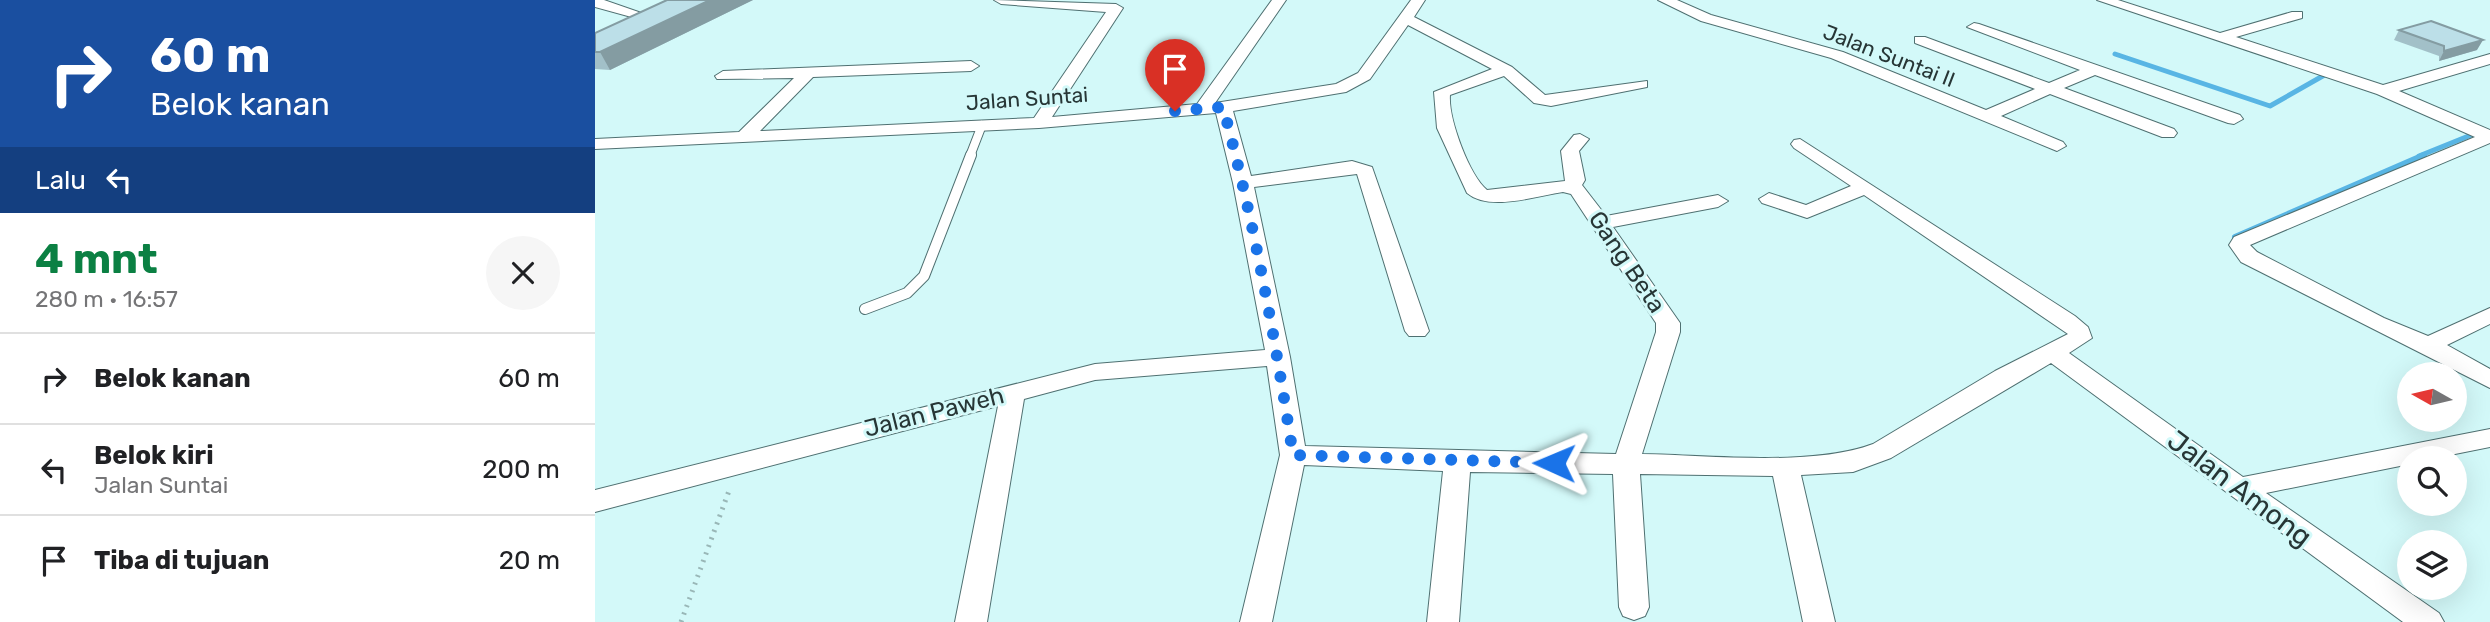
<!DOCTYPE html>
<html lang="id">
<meta charset="utf-8">
<style>
body{margin:0;font-family:Rubik,sans-serif;background:#f6f6f6;color:#202124;height:100vh;display:flex;flex-direction:column;font-size:26px;white-space:nowrap}
*{box-sizing:border-box;margin:0}
p{font-size:23px;color:#757577}
.icon{flex:none;width:38px;height:38px;fill:none;stroke:currentColor;stroke-width:2;stroke-linecap:round;stroke-linejoin:round}
.map{position:relative;flex:1;overflow:hidden}
.drawer{display:flex;flex-direction:column;background:#fff;width:595px}
.drawer>*{flex:none}
.top-card{background:#1a4fa0;color:#fff;overflow:hidden}
.needle{width:46px;rotate:278deg}
.tools{position:absolute;left:1802px;top:362px;display:grid;gap:14px}
.tools a{display:grid;place-items:center;width:70px;height:70px;border-radius:50%;background:#fff;box-shadow:0 7px 28px #0002;font-size:35px}
.pin{position:absolute;display:grid;place-items:center;width:60px;height:60px;color:#fff;margin:-72px -30px;border-radius:50% 50% 50% 0;rotate:-45deg;box-shadow:0 0 7px #0007}
.pin .icon{rotate:45deg}
.me{position:absolute;width:77px;margin:-38px;rotate:271deg;stroke-linejoin:round;filter:drop-shadow(0 0 5px #0008)}
.turn{display:flex;align-items:center;gap:24px;height:147px;padding:0 35px;font-size:32px}
.turn .icon{width:91px;height:91px;stroke-width:2.5}
.turn b{display:block;font-size:49px;line-height:60px}
.then{display:flex;align-items:center;height:66px;padding:0 35px;background:#0003;gap:14px;font-size:26px}
.round{display:grid;place-items:center;flex:none;width:74px;height:74px;border-radius:37px;background:#f6f6f6}
.overview{display:flex;align-items:center;justify-content:space-between;height:119px;padding:0 35px}
h1{font-size:42px;font-weight:700;line-height:52px;color:#0b8043}
ul{padding:0;list-style:none}
li{display:flex;align-items:center;gap:21px;height:91px;padding:0 35px;border-top:2px solid #e0e0e0}
li div{flex:1}
li b{display:block;font-size:26px}
li em{font-style:normal}
main{display:flex;flex:1;min-height:0}
.map>svg:first-child{display:block}
.lines{fill:none;stroke-linecap:round;stroke-linejoin:round}
.stream-far1{stroke:#58b5e4;stroke-width:5}
.stream{stroke:#58b5e4;stroke-width:6}
.service-far1-casing{stroke:#4f7071;stroke-width:10}
.service-casing{stroke:#4f7071;stroke-width:12}
.minor-casing{stroke:#4f7071;stroke-width:2}
.path{stroke:#99b7b7;stroke-width:5;stroke-dasharray:2 6;stroke-linecap:butt}
.service-far1{stroke:#fff;stroke-width:8}
.service{stroke:#fff;stroke-width:10}
.minor{fill:#fff;fill-rule:evenodd}
.wall{fill:#a2c0c8}
.shaded-wall{fill:#849ca2}
.building{fill:#bcdfe8;stroke:#849ca2;stroke-width:2}
.route{stroke:#1a73e8;stroke-width:12;stroke-dasharray:0 21.6}
.labels{text-anchor:middle;stroke-width:6;stroke-linejoin:round;paint-order:stroke}
.far-street-label{font-size:21px;fill:#273636;stroke:#d3f9f9}
.street-label{font-size:24px;fill:#273636;stroke:#d3f9f9}
.near-street-label{font-size:28px;fill:#273636;stroke:#d3f9f9}
</style>
<main>
<section class="drawer">
<div class="top-card">
<div class="turn"><svg class="icon" aria-label="right" viewBox="0 0 24 24"><path d="M7 20v-9h11M14 6l5 5-5 5"/></svg><div><b>60 m</b>Belok kanan</div></div>
<div class="then">Lalu<svg class="icon" aria-label="left" viewBox="0 0 24 24"><path d="M17 20v-9H6M10 6l-5 5 5 5"/></svg></div>
</div>
<div class="overview"><div><h1>4 mnt</h1><p>280 m · 16:57</p></div><a class="round"><svg class="icon" aria-label="close" viewBox="0 0 24 24"><path d="M6 6l12 12M18 6L6 18"/></svg></a></div>
<ul>
<li><svg class="icon" aria-label="right" viewBox="0 0 24 24"><path d="M7 20v-9h11M14 6l5 5-5 5"/></svg><div><b>Belok kanan</b></div><em>60 m</em></li>
<li><svg class="icon" aria-label="left" viewBox="0 0 24 24"><path d="M17 20v-9H6M10 6l-5 5 5 5"/></svg><div><b>Belok kiri</b><p>Jalan Suntai</p></div><em>200 m</em></li>
<li><svg class="icon" aria-label="arrive" viewBox="0 0 24 24"><path d="M6 21V4h12l-3 4 3 4H6"/></svg><div><b>Tiba di tujuan</b></div><em>20 m</em></li>
</ul>
</section>
<div class="map">
<svg width="1895" height="622" viewBox="0 0 1895 622">
<rect width="100%" height="100%" fill="#d3f9f9"/>
<g class="lines">
<path class="stream-far1" d="M 1520,54 L 1675,106 L 1733,73
M 1824,156 L 1881,133"/>
<path class="stream" d="M 1640,237 L 1829,155"/>
<defs>
<path id="service-far1" d="M 375,156 L 387,125"/>
<path id="service" d="M 270,309 L 312,293 L 329,276 L 376,155"/>
<path id="minor" d="M 0,0 L 9,0 L 58,17 L 56,20 L 51,21 L 0,7 Z
M 399,0 L 521,4 L 528,8 L 457,117 L 602,104 L 677,0 L 691,0 L 620,103 L 741,84 L 763,73 L 816,0 L 830,0 L 819,17 L 917,67 L 950,95 L 1052,81 L 1052,87 L 956,106 L 939,103 L 909,76 L 855,95 C 853,118 874,175 892,190 L 970,181 L 966,151 L 979,135 L 985,134 L 994,139 L 984,151 L 990,180 L 987,185 L 1011,216 L 1123,195 L 1133,201 L 1123,207 L 1018,227 L 1085,323 L 1085,332 L 1047,454 C 1114,455 1217,467 1278,444 L 1400,371 L 1473,334 L 1269,195 L 1212,218 L 1167,203 L 1164,199 L 1174,193 L 1211,205 L 1256,186 L 1199,148 L 1196,144 L 1199,140 L 1205,139 L 1480,316 L 1493,327 L 1497,338 L 1474,353 L 1648,477 L 1895,429 L 1895,447 L 1840,458 L 1815,458 L 1815,464 L 1671,493 L 1844,613 L 1849,622 L 1808,622 L 1456,363 L 1296,458 L 1258,472 L 1206,475 L 1240,622 L 1208,622 L 1178,476 L 1045,474 L 1054,607 L 1050,616 L 1039,620 L 1028,616 L 1024,607 L 1018,474 L 875,472 L 864,622 L 832,622 L 848,471 L 709,465 L 677,622 L 645,622 L 685,455 L 672,366 L 500,380 L 429,399 L 392,622 L 360,622 L 403,406 L 0,512 L 0,490 L 500,364 L 670,350 L 638,183 L 621,113 L 444,128 L 0,149 L 0,139 L 144,132 L 199,78 L 122,79 L 120,76 L 128,71 L 376,61 L 384,66 L 376,71 L 218,77 L 165,131 L 439,118 L 511,12 L 406,4 ZM 813,25 L 897,69 L 839,92 L 842,128 L 872,193 C 894,212 941,196 968,192 L 976,194 L 1061,323 L 1061,332 L 1021,454 L 710,446 L 695,357 L 659,187 L 762,174 L 810,331 L 814,336 L 830,336 L 834,331 L 777,167 L 757,161 L 656,176 L 638,111 L 751,92 L 775,79 Z
M 1063,0 L 1082,0 L 1116,15 L 1248,52 L 1391,110 L 1440,89 L 1320,43 L 1320,37 L 1330,37 L 1454,83 L 1485,70 L 1372,27 L 1379,23 L 1384,24 L 1645,115 L 1648,119 L 1639,124 L 1633,123 L 1500,75 L 1469,88 L 1579,129 L 1582,133 L 1579,137 L 1567,137 L 1455,94 L 1406,116 L 1468,142 L 1471,146 L 1462,151 L 1236,58 L 1106,21 Z
M 1502,0 L 1523,0 L 1625,33 L 1697,12 L 1707,12 L 1707,18 L 1641,37 L 1788,85 L 1895,54 L 1895,64 L 1804,91 L 1895,130 L 1895,143 L 1655,245 L 1662,252 L 1789,318 L 1833,336 L 1895,308 L 1895,324 L 1852,345 L 1895,369 L 1895,388 L 1646,262 L 1634,245 L 1639,237 L 1880,137 L 1782,94 Z"/>
</defs>
<use href="#service-far1" class="service-far1-casing"/>
<use href="#service" class="service-casing"/>
<use href="#minor" class="minor-casing"/>
<path class="path" d="M 86,622 L 135,488"/>
<use href="#service-far1" class="service-far1"/>
<use href="#service" class="service"/>
<use href="#minor" class="minor"/>
</g>
<path class="wall" d="M 72,0 L 158,0 L 15,70 L 0,69 L 0,33 Z
M 1804,30 L 1882,50 L 1844,61 L 1844,56 L 1799,40 Z"/>
<path class="shaded-wall" d="M 115,0 L 158,0 L 15,70 L 5,52 Z
M 1888,40 L 1882,50 L 1844,61 L 1849,51 Z"/>
<path class="building" d="M 72,0 L 115,0 L 5,52 L 0,52 L 0,33 Z
M 1836,21 L 1888,40 L 1849,51 L 1849,46 L 1804,30 Z"/>
<g class="lines">
<path class="route" d="M 580,111 L 628,107 C 659,221 680,338 698,455 L 959,463"/>
</g>
<g class="labels">
<g class="far-street-label">
<text transform="translate(1294 56) rotate(21)" y="7">Jalan Suntai II</text>
<text transform="translate(432 99) rotate(-4)" y="7">Jalan Suntai</text>
</g>
<g class="street-label">
<text transform="translate(1032 262) rotate(56)" y="8">Gang Beta</text>
<text transform="translate(339 412) rotate(-14)" y="8">Jalan Paweh</text>
</g>
<g class="near-street-label">
<text transform="translate(1645 488) rotate(37)" y="10">Jalan Among</text>
</g>
</g>
</svg>
<div class="tools">
<a><svg class="needle" viewBox="-14 -14 28 28"><path d="M0-13l5 13h-10z" fill="#e53935"/><path d="M0 13l5-13h-10z" fill="#757577"/></svg></a>
<a><svg class="icon" aria-label="search" viewBox="0 0 24 24"><circle cx="10" cy="10" r="6"/><path d="M15 15l6 6"/></svg></a>
<a><svg class="icon" aria-label="layers" viewBox="0 0 24 24"><path d="M12 4l9 5-9 5-9-5zM3 14l9 5 9-5"/></svg></a>
</div>
<div class="pin" style="left:580px;top:111px;background:#d93025"><svg class="icon" aria-label="arrive" viewBox="0 0 24 24"><path d="M6 21V4h12l-3 4 3 4H6"/></svg></div>
<svg class="me" style="left:959px;top:463px" viewBox="-20 -20 40 40"><path d="M0-17L14 15 0 8-14 15z" fill="#1a73e8" stroke="#fff" stroke-width="4"/></svg>
</div>
</main>
